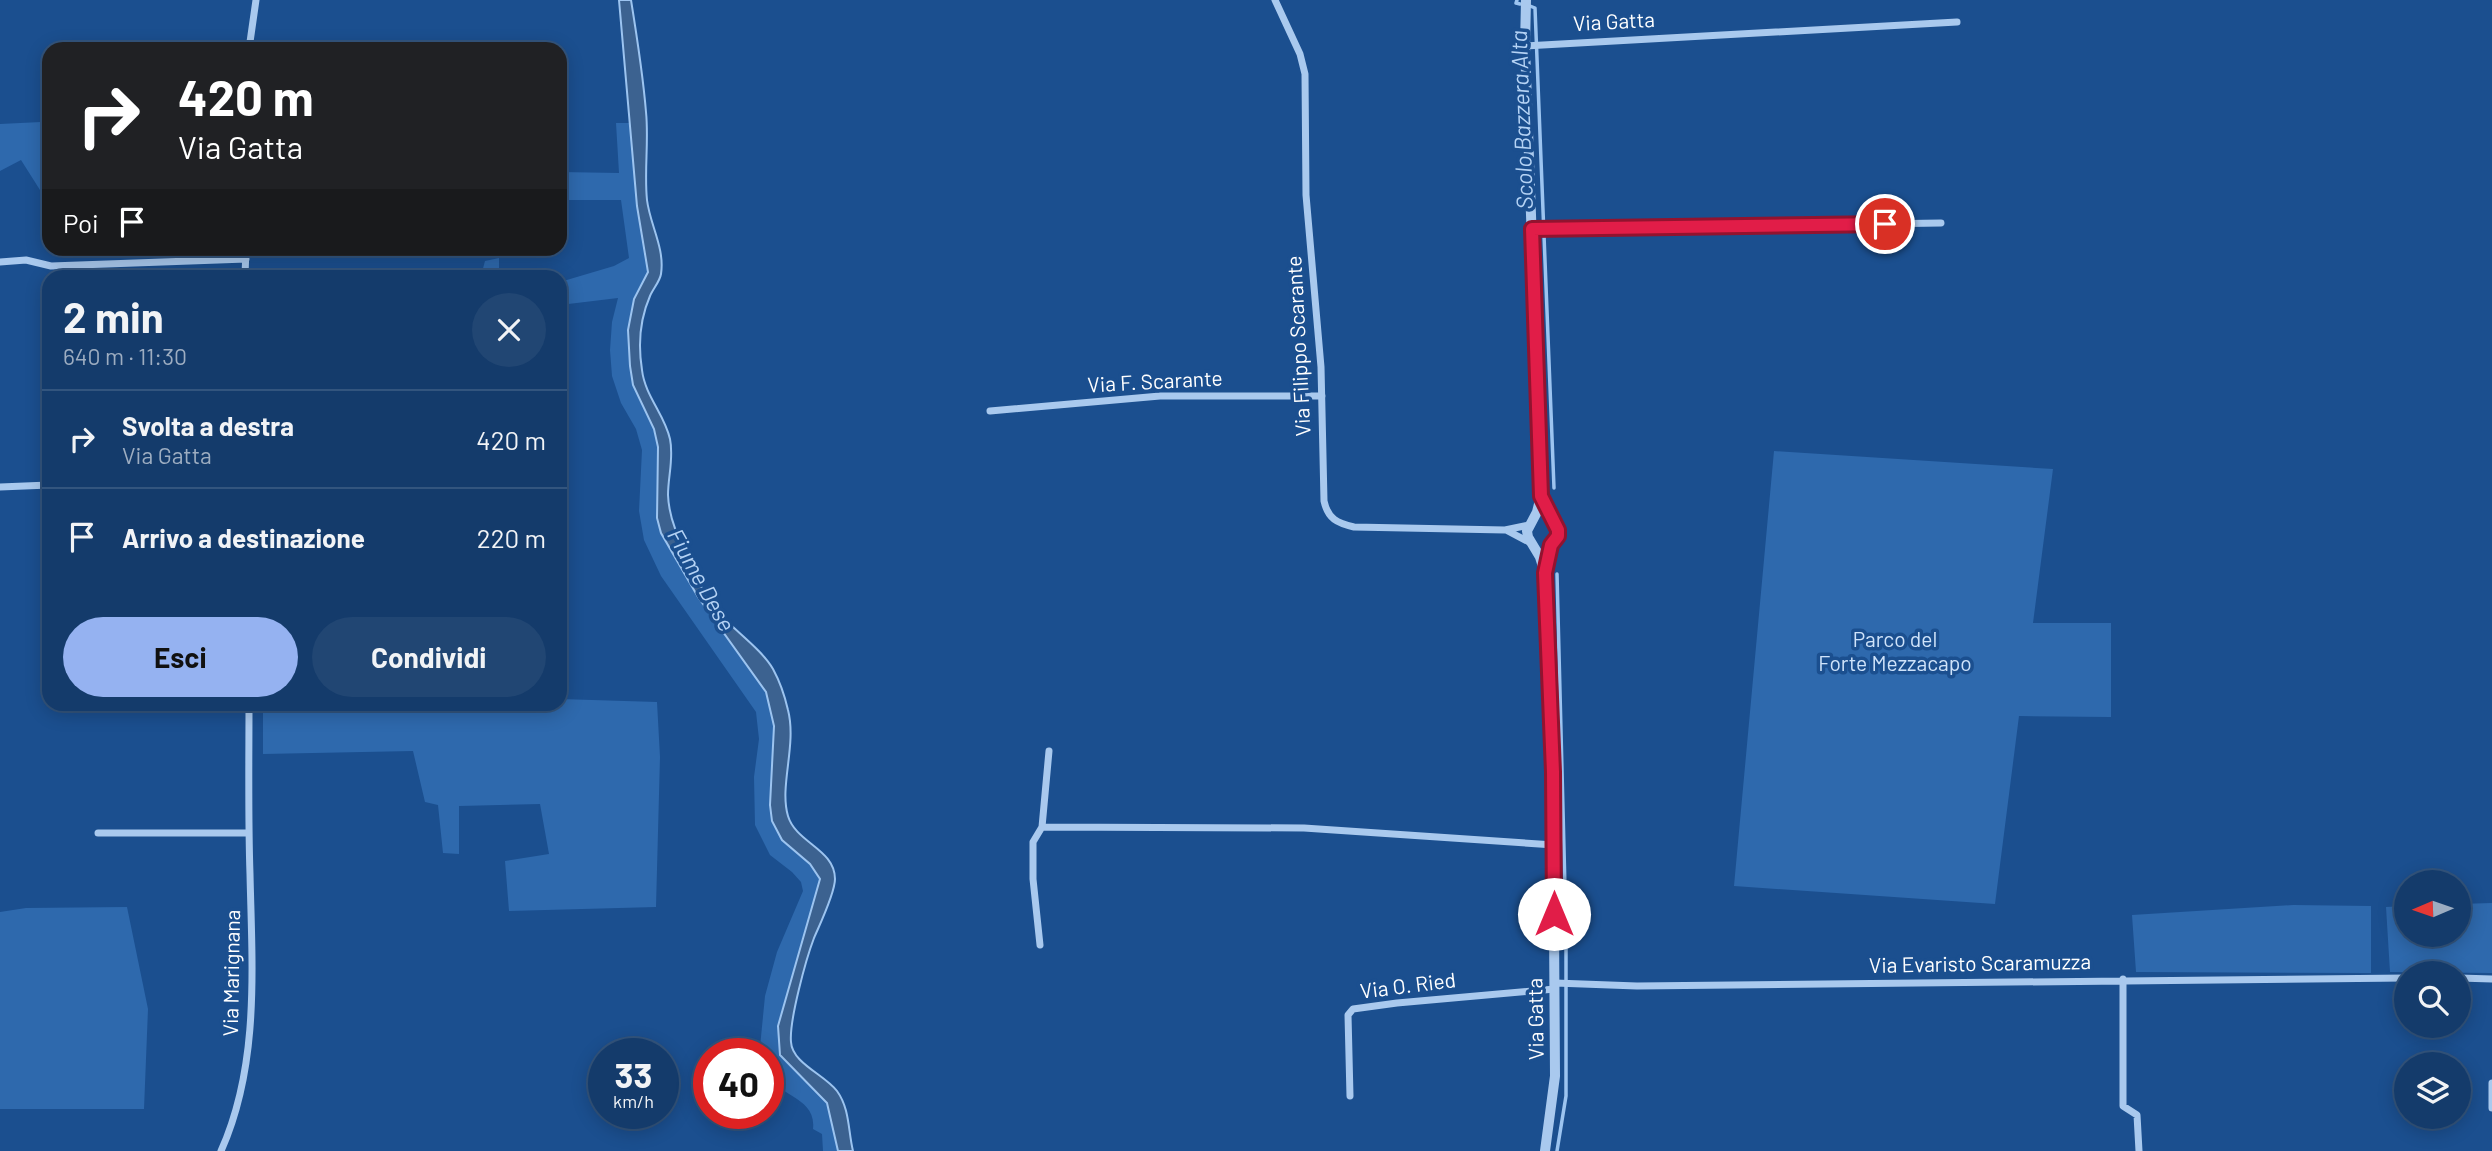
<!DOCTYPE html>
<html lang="it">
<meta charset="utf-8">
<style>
body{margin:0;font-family:Barlow,sans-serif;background:#214673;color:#f1f3f6;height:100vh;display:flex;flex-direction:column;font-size:26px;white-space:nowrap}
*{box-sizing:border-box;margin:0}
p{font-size:23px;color:#9dadc1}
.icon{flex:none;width:38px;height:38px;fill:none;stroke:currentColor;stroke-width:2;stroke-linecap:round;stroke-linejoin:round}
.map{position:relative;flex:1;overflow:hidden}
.sheet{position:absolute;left:42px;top:270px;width:525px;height:441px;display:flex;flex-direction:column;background:#143b6b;border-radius:21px;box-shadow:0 4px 18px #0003,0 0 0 2px #33557e}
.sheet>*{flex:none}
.hud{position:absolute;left:42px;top:42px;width:525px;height:214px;border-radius:21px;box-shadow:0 4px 18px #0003,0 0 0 2px #33557e;background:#202124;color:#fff;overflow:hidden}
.needle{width:46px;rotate:268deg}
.controls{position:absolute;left:2394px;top:870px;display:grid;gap:14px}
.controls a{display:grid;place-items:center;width:77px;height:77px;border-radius:50%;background:#143b6b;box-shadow:0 4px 18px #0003,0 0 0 2px #33557e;font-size:35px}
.speed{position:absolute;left:588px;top:1038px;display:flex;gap:14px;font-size:35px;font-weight:700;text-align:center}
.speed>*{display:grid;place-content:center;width:91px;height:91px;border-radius:50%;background:#143b6b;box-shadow:0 4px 18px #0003,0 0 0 2px #33557e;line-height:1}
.speed small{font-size:18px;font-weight:400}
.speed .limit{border:10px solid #d22;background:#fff;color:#111}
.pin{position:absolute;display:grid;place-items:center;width:60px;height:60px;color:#fff;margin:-30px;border:4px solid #fff;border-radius:50%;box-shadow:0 2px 7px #0007}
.me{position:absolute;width:77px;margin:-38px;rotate:0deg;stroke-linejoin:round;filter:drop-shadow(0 0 5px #0008)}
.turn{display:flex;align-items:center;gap:24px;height:147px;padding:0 21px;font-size:32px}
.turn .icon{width:91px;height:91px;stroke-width:2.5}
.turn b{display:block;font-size:49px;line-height:60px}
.then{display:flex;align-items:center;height:66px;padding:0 21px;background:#0003;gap:14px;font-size:26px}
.round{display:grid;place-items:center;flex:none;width:74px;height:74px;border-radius:37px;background:#214673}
.head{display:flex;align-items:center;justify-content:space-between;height:119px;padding:0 21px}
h1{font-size:42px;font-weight:700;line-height:52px}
.cta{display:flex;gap:14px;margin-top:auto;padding:14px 21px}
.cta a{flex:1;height:80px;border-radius:42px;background:#95b2f1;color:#111;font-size:28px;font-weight:700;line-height:80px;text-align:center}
.cta a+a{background:#214673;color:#f1f3f6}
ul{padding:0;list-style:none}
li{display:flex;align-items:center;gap:21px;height:98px;padding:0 21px;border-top:2px solid #33557e}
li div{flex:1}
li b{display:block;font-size:26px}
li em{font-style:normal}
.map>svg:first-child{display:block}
.green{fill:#2e69ad}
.water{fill:#3c6290;stroke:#9cc4f0;stroke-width:2}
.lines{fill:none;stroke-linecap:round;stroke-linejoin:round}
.stream{stroke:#9cc4f0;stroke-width:3.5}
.minor{stroke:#a9c9ee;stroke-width:7}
.tertiary{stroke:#a9c9ee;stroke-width:10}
.route-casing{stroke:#92132f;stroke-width:18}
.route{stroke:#e11d48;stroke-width:12}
.labels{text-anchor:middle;stroke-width:7;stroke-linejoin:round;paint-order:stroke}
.street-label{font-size:21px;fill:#fff;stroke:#1b4f8f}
.park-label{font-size:21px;fill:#cfe3fa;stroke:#1b4f8f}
.water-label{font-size:23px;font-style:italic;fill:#b5d3f5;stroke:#1b4f8f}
</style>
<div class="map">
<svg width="2492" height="1151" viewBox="0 0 2492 1151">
<rect width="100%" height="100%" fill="#1b4f8f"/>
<path class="green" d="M 41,122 L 40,190 L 21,160 L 0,171 L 0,124 Z
M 616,123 L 631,123 L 637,206 L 648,272 L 634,299 L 628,330 L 658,447 L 657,518 L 661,533 L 698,597 L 766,692 L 774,726 L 770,805 L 782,840 L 810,864 L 820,879 L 780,1055 L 827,1103 L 838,1151 L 823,1151 L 822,1134 L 813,1129 C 817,1095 774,1098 768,1070 C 767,1066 768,1059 768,1054 L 761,1053 L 760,1047 L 765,996 L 777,952 L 803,891 L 801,882 L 792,872 L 770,855 L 755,825 L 754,777 L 759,739 L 756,712 L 661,576 L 644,540 L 639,511 L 642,450 L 636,429 L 621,403 L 612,376 L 610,350 L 612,322 L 618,298 L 560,305 L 560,282 L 614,266 L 629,258 L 621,200 L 560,200 L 560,172 L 619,173 Z
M 499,258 L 499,276 L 481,276 L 485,261 Z
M 1774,451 L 2053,469 L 2033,623 L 2111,623 L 2111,717 L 2019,716 L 1995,904 L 1734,886 Z
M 560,699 L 657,702 L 660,757 L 656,907 L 509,911 L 505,861 L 549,854 L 540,804 L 459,806 L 459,854 L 443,853 L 438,805 L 425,802 L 413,751 L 263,754 L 263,704 L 560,704 Z
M 2492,903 L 2492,973 L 2390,972 L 2386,907 L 2406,906 L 2406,934 L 2459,934 L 2459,904 Z
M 2293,905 L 2371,906 L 2371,973 L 2136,972 L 2132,915 Z
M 127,907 L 148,1009 L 144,1109 L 0,1109 L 0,912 L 26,908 Z"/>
<path class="water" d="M 619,0 L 631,0 C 637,37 643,75 646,112 C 649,141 644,171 647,200 C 650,225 665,248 661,274 C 660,281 653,289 650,296 C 640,319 638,345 642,370 C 645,396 665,415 670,439 C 674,458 668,476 668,495 C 669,523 683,547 695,572 C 699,581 703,592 708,600 C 723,623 760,646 773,669 C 779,680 785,697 788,710 C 797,745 779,786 788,816 C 796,843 835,849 835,879 C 835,893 820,924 814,938 C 806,959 789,1021 791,1042 C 792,1063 825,1075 837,1091 C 850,1109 848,1131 853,1151 L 838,1151 L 827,1103 L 780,1055 L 778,1026 L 820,879 L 810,864 L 782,840 L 772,821 L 770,805 L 774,726 L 766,692 L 698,597 L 661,533 L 657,518 L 658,447 L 654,429 L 633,385 L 630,366 L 628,330 L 634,299 L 648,272 L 637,206 Z"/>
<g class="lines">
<path class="stream" d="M 1517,0 L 1516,3 L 1520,4
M 1530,6 L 1535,8 L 1554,488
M 1557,1151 L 1566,1096 L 1566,928 L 1557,574"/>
<path class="minor" d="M 1275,0 L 1300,54 L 1305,74 L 1306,195 L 1321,367 L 1324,501 C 1328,519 1337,523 1354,527 L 1505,530 L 1529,525
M 1525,46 L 1957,22
M 249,49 L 256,0
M 1532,229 L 1941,223
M 0,262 L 26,260 L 51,266 L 246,259
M 245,276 L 246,248
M 990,411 L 1160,396 L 1322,396
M 0,487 L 49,485
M 1506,530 L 1529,542
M 1042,827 L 1304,828 L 1554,845
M 98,833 L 249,833
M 1040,945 L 1033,879 L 1033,842 L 1042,827 L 1049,751
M 2459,978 L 2492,979
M 2123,979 L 2123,1106 L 2137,1115 L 2139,1151
M 1555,983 L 1637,986 L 2406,978
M 2492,1083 L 2492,1108
M 1350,1096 L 1348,1015 L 1353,1009 L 1397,1003 L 1555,989
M 221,1151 C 260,1064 252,966 250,874 C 248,817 249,760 249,704"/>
<path class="tertiary" d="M 1526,0 L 1525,46 L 1541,496 L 1537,512 L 1527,531 L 1528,537 L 1540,557 L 1544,570
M 1541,496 L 1558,530 L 1558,536 L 1551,545 L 1545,573 L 1553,772 L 1555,1076 L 1545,1151"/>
</g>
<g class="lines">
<defs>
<path id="route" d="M 1554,914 L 1553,772 L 1545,573 L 1551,545 L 1558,536 L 1558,530 L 1541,496 L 1532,229 L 1885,224"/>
</defs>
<use href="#route" class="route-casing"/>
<use href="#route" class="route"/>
</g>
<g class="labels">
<g class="street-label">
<text transform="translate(1614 22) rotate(-3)" y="7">Via Gatta</text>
<text transform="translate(1299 346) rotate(-93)" y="7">Via Filippo Scarante</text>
<text transform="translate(1155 382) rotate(-3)" y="7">Via F. Scarante</text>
<text transform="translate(1980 964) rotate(-1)" y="7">Via Evaristo Scaramuzza</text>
<text transform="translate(232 973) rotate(-89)" y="7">Via Marignana</text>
<text transform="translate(1408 986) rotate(-7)" y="7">Via O. Ried</text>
<text transform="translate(1536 1019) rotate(-91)" y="7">Via Gatta</text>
</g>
<g class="park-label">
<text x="1895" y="647">Parco del<tspan x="1895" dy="24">Forte Mezzacapo</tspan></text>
</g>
<g class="water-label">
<text transform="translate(1522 120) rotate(-92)" y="8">Scolo Bazzera Alta</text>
<text transform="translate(701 580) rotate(61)" y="8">Fiume Dese</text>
</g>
</g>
</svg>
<div class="controls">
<a><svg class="needle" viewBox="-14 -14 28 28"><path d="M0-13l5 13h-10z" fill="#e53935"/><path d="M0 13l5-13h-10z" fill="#9dadc1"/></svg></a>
<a><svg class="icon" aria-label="search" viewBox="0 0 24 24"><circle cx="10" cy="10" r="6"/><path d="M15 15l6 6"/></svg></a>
<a><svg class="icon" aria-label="layers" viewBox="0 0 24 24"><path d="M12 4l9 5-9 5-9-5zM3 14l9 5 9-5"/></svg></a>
</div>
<div class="speed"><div>33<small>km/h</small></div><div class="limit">40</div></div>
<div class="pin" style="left:1885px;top:224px;background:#d93025"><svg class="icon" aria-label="arrive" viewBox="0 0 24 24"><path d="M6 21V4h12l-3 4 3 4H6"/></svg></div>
<svg class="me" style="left:1554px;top:914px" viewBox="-20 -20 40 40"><circle r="19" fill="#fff"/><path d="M0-13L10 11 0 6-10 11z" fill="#e11d48"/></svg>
<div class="hud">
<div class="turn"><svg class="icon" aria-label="right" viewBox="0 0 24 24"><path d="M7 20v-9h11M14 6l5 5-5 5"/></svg><div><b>420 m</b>Via Gatta</div></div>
<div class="then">Poi<svg class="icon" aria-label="arrive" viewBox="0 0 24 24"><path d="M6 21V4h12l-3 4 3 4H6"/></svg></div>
</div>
<section class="sheet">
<div class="head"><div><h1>2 min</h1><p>640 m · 11:30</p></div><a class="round"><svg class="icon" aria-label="close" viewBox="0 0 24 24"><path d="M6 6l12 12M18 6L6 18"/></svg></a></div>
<ul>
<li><svg class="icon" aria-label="right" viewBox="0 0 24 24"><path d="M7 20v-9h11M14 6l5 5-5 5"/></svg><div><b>Svolta a destra</b><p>Via Gatta</p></div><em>420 m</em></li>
<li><svg class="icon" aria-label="arrive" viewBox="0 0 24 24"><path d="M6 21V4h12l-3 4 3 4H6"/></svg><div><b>Arrivo a destinazione</b></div><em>220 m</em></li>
</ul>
<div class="cta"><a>Esci</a><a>Condividi</a></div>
</section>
</div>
